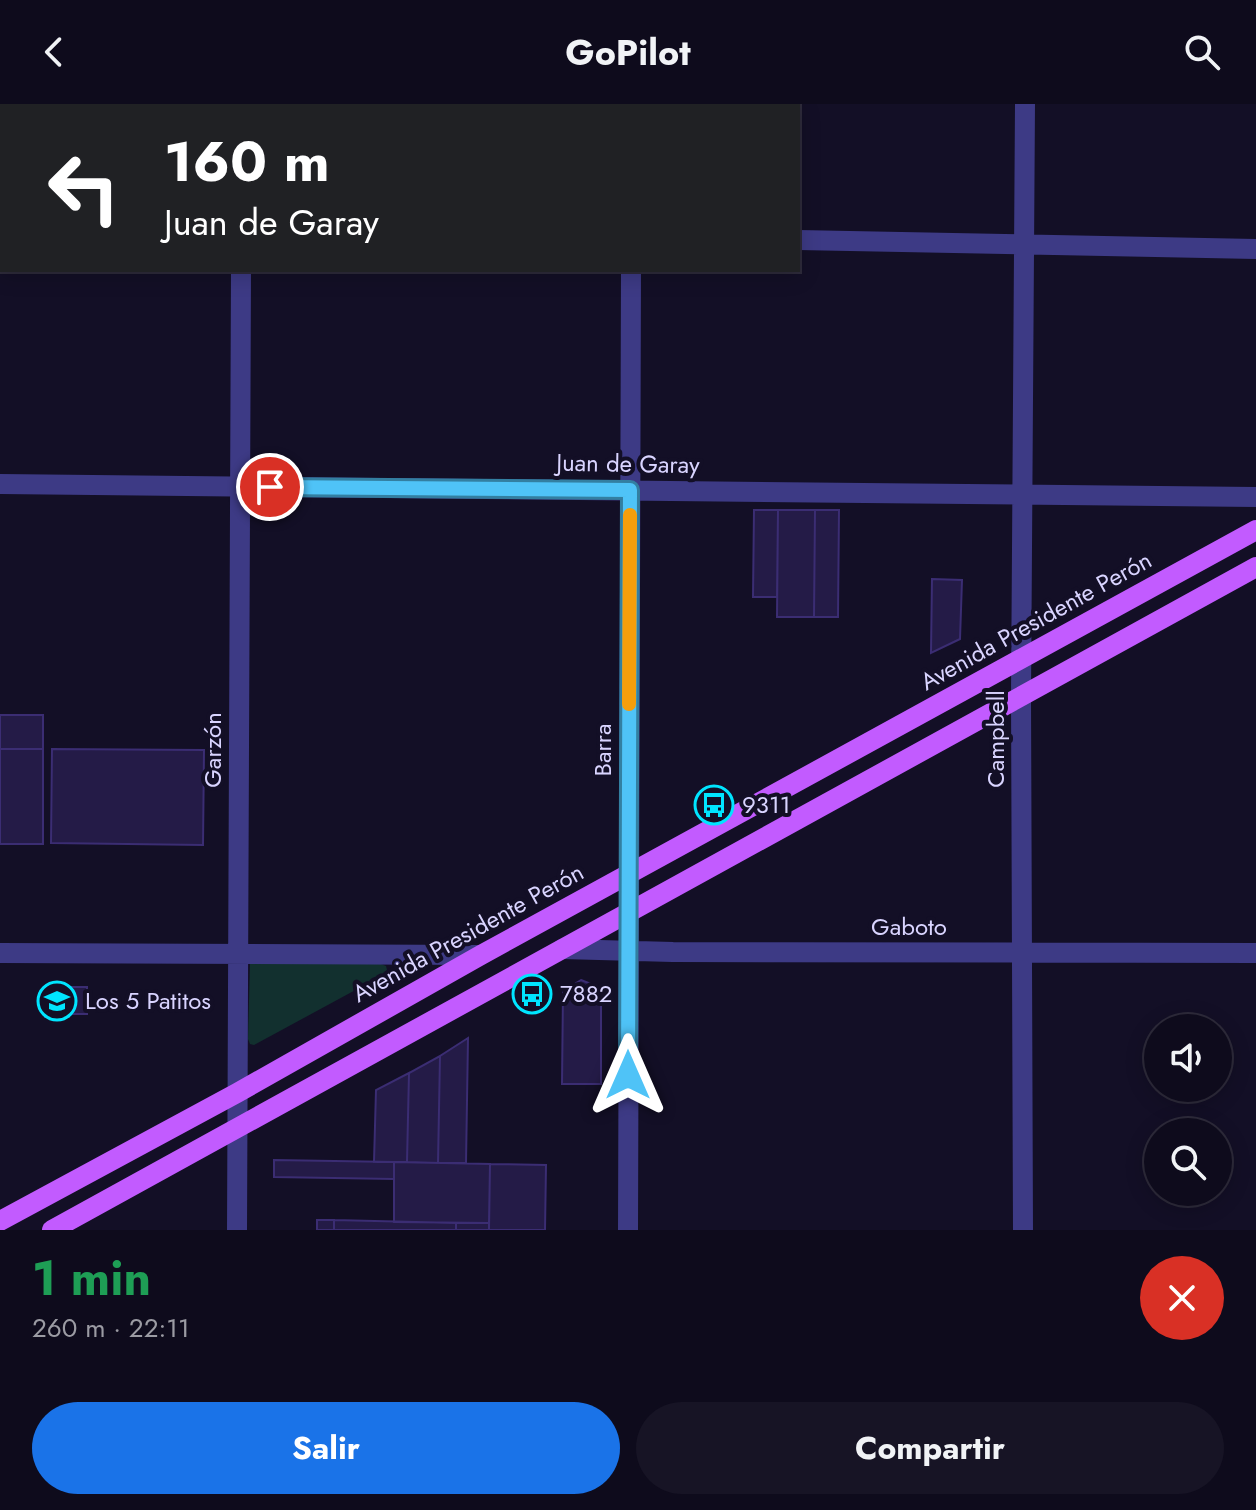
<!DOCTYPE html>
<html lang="es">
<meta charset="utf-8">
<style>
body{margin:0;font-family:Jost,sans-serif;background:#171425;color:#f1f3f6;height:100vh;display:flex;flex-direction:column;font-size:30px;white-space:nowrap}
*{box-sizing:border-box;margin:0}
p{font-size:26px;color:#9b9ba3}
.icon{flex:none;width:44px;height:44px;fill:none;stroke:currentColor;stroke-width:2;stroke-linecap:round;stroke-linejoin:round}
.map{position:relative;height:1126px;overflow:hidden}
.drawer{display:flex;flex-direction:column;background:#0e0b1c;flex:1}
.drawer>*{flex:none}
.hud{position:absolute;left:0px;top:0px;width:800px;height:168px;box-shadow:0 4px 20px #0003,0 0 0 2px #2e2b3b;background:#202124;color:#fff;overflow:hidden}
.buttons{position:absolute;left:1144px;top:910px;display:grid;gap:16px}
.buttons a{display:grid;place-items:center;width:88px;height:88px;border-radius:50%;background:#0e0b1c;box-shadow:0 4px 20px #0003,0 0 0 2px #2e2b3b;font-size:40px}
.pin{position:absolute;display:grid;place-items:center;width:68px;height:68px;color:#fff;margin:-34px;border:4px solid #fff;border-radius:50%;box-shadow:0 2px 8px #0007}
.me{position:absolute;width:88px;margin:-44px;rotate:0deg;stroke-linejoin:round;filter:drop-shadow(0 0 6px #0008)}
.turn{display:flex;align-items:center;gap:28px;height:168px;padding:0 32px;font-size:36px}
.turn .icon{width:104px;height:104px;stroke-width:2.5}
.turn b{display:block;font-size:56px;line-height:68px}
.round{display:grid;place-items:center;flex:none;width:84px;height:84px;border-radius:42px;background:#171425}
.head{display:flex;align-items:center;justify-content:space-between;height:136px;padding:0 32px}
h1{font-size:48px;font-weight:700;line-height:60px;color:#1e9e55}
.primary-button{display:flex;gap:16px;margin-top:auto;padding:16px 32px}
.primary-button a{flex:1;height:92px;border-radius:48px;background:#1a73e8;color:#fff;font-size:32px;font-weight:700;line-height:92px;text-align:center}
.primary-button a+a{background:#171425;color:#f1f3f6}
header{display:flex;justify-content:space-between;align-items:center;height:104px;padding:0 32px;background:#0e0b1c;font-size:36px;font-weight:700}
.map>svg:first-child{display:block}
.green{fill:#12302f}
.building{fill:#241b47;stroke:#3b2d73;stroke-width:2}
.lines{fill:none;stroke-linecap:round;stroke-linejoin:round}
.minor{stroke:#3d3a85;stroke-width:20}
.primary{stroke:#c25bff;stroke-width:20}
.route-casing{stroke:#337fa1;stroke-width:20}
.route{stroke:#4fc3f7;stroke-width:14}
.slow{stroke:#f59e0b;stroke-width:14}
.labels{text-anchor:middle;stroke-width:8;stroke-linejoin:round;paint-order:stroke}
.street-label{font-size:24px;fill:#d9d4ff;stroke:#130f26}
.poi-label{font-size:24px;fill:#d9d4ff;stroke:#130f26;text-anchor:start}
</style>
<header><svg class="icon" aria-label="back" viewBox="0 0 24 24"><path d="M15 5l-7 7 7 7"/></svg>GoPilot<svg class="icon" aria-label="search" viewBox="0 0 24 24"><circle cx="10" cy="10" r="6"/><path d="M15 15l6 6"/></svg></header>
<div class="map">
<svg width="1256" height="1126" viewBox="0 0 1256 1126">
<rect width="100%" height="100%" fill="#130f26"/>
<path class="green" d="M 250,859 L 381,860 L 386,862 L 387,866 L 385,870 L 254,941 L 250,940 L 248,935 Z"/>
<path class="building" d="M 754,406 L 778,406 L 777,493 L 753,493 Z
M 778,406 L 815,406 L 814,513 L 777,513 Z
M 815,406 L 839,406 L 838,513 L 814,513 Z
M 932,475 L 962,476 L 960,535 L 931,549 Z
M 0,611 L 43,611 L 43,645 L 0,645 Z
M 0,645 L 43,645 L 43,740 L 0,740 Z
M 52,645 L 204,646 L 203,741 L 51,739 Z
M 581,876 L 601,884 L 601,980 L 562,980 L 563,887 Z
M 45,883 L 87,883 L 87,910 L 69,910 L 69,913 L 45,913 Z
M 468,934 L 466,1059 L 438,1059 L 440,952 Z
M 440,952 L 438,1059 L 407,1058 L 409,969 Z
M 409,969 L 407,1058 L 374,1058 L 376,986 Z
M 274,1056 L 394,1058 L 394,1075 L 274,1073 Z
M 394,1058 L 490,1060 L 489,1119 L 394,1118 Z
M 490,1060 L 546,1061 L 545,1126 L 489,1126 Z
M 317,1116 L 334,1116 L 334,1126 L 317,1126 Z
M 334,1116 L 456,1119 L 456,1126 L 334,1126 Z
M 456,1119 L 489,1119 L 489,1126 L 456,1126 Z"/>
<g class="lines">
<path class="minor" d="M 242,2 L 242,0
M 632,2 L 632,0
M 0,122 L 2,122
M 798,136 L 1256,145
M 0,380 L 1256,393
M 562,845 L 673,848 L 1256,849
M 0,849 L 481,851
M 237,1126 L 241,166
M 628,1126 L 631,166
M 1023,1126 L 1021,592 L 1025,0"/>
<path class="primary" d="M 0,1117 L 237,989 L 481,851 L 1256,426
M 52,1126 L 1256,463"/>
</g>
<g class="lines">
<defs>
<path id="route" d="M 270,383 L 630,386 L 628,971"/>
</defs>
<use href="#route" class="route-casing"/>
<use href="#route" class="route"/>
<path class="slow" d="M 629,600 L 630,411"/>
</g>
<defs>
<symbol id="bus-ring" viewBox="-11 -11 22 22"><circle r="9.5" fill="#130f26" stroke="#00e5ff" stroke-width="1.5"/><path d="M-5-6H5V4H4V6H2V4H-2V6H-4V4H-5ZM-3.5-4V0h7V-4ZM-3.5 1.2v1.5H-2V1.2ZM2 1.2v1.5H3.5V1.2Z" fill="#00e5ff"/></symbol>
<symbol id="school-ring" viewBox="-11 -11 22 22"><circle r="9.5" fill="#130f26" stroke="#00e5ff" stroke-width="1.5"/><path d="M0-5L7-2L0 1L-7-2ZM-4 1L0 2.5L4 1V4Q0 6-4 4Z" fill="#00e5ff"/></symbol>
</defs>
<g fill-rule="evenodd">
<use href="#bus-ring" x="692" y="679" width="44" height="44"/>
<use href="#bus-ring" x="510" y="868" width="44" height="44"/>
<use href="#school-ring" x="35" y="875" width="44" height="44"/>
</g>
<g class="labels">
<g class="street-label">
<text transform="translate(628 360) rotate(1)" y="8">Juan de Garay</text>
<text transform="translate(1036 517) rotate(-29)" y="8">Avenida Presidente Perón</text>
<text transform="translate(996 635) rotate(-90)" y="8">Campbell</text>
<text transform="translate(213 646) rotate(-90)" y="8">Garzón</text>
<text transform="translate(603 646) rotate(-90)" y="8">Barra</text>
<text x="909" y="831">Gaboto</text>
<text transform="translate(468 829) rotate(-29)" y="8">Avenida Presidente Perón</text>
</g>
<g class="poi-label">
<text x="742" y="709">9311</text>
<text x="560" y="898">7882</text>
<text x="85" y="905">Los 5 Patitos</text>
</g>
</g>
</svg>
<div class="buttons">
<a><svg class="icon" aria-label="sound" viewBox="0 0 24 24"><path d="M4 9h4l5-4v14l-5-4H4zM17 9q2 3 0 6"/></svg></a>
<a><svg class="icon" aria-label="search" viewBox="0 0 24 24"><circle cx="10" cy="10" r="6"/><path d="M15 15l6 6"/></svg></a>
</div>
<div class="pin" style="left:270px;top:383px;background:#d93025"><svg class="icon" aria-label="arrive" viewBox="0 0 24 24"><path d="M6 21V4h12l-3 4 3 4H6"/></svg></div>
<svg class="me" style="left:628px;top:971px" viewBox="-20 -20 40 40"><path d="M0-17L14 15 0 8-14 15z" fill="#4fc3f7" stroke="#fff" stroke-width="4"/></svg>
<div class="hud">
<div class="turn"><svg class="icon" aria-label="left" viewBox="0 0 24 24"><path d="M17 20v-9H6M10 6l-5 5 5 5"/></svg><div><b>160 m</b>Juan de Garay</div></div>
</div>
</div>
<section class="drawer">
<div class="head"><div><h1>1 min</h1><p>260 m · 22:11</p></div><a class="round" style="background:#d93025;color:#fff"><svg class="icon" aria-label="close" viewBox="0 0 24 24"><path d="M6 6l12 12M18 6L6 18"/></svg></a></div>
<div class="primary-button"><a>Salir</a><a>Compartir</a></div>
</section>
